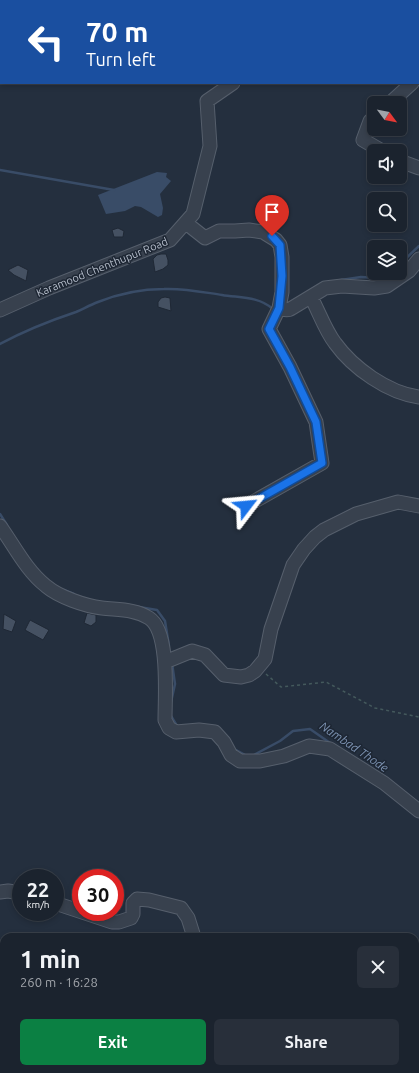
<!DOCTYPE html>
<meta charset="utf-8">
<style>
body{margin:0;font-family:Ubuntu,sans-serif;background:#282f3a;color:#f1f3f6;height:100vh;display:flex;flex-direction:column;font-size:15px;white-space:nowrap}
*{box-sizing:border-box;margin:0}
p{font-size:13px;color:#a0a4aa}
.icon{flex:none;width:22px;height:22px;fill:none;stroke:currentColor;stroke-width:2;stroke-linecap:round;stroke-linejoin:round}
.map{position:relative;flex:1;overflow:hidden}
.sheet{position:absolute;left:0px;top:933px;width:419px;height:140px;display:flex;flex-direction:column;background:#1b232e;border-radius:12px 12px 0 0;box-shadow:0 2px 6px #0003,0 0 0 1px #39404a}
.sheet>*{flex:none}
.hud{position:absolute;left:0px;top:0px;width:419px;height:84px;box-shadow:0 2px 6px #0003,0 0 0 1px #39404a;background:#1a4fa0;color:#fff;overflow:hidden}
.needle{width:26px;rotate:122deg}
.fabs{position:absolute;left:367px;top:96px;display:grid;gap:8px}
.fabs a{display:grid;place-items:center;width:40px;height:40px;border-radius:6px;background:#1b232e;box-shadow:0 2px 6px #0003,0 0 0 1px #39404a;font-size:20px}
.speed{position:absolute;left:12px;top:869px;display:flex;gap:8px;font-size:20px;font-weight:700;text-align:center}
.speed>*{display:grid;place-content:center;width:52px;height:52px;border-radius:50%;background:#1b232e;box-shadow:0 2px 6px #0003,0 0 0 1px #39404a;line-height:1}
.speed small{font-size:10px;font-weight:400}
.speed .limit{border:6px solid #d22;background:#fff;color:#111}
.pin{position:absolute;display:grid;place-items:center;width:34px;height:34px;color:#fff;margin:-41px -17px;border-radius:50% 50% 50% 0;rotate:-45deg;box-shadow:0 0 4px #0007}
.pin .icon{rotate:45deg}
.me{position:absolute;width:44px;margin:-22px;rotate:61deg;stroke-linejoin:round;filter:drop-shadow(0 0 3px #0008)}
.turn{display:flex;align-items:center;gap:14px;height:84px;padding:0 20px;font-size:18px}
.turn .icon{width:52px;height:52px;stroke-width:2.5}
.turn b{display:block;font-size:28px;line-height:34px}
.round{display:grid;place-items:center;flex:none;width:42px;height:42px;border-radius:6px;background:#282f3a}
.overview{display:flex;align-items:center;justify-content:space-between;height:68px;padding:0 20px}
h1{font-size:24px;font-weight:600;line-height:30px}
.button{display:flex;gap:8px;margin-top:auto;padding:8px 20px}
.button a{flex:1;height:46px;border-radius:6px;background:#0b8043;color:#fff;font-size:16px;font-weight:600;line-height:46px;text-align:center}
.button a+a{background:#282f3a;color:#f1f3f6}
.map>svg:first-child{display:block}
.water{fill:#394c67}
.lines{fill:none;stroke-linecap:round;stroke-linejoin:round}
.stream{stroke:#394c67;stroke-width:2.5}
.building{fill:#455162;stroke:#1f2835}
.minor-casing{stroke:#565f6c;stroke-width:15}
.path{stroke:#44595c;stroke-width:1.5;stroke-dasharray:3 3;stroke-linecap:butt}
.minor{stroke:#38414e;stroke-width:13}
.route-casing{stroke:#114b97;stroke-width:10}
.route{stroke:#1a73e8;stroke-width:7}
.labels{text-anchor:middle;stroke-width:3;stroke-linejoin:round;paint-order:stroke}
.street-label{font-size:11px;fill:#b4bcc9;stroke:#1d2633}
.water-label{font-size:12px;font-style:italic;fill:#7c92b1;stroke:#1d2633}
</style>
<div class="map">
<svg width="419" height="1073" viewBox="0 0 419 1073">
<rect width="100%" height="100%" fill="#242f3e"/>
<path class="water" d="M 157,172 L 167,173 L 166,177 L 171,181 L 160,194 L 163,208 L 162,215 L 158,217 L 141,207 L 135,206 L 125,211 L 106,214 L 98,195 Z"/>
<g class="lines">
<path class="stream" d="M 0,170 L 114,190
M 400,264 L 419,246
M 339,281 L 341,280 L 361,277 L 378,278 L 386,273
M 0,344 C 24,331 49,321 76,312 C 83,309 90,305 98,302 C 118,294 142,289 164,289 C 184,288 202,292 222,295 C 240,298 258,296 273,309
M 0,514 L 7,525
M 64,590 L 74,594
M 139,607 L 157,610 L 165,621 L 169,646
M 171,702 L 175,684 L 172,663
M 171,716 L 177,726
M 236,750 L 247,756
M 252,756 L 280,741 L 293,731 L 310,729 L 333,745"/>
</g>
<path class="building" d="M 118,228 L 124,231 L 123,237 L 114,237 L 112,230 Z
M 161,254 L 166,254 L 168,260 L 168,265 L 163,269 L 155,272 L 153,259 L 157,255 Z
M 18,265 L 28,270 L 26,281 L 14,275 L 8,270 Z
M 165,297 L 170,298 L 171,311 L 158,307 L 158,302 L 161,298 Z
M 87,613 L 96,615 L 96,622 L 91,626 L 84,623 Z
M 4,614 L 16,621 L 12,632 L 3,629 Z
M 30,620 L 49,630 L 43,640 L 25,630 Z"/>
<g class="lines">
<defs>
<path id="minor" d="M 114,0 L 118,1
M 250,0 L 251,1
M 347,0 L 347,1
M 146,1 L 152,0
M 418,73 L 419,73
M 390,103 L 412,83
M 374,117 L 370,121 L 363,140 L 382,151
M 400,161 L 419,168
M 186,223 L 205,238 L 219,231 L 235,231 L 249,230 L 263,232 L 276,240 L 280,245 L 282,257 L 282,292 L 279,308 C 284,310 288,311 292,308 L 325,288 L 342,286 L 374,288 L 387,286 L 409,271 L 419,259
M 311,297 C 319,312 325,330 335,343 C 353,368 388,393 419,397
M 0,310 L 49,288 L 170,240 L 193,214 L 210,146 L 207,101 L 233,83
M 246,506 L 322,463 L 316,422 L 290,367 L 269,329 L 279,308
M 0,526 C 15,547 26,570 46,586 C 59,597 85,606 102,608 C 118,610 135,609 149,618 C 170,631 165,697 165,720 L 169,728 L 176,732 L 199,730 L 215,732 L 224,742 L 231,755 L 240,761 L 260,761 L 284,756 L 309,746 L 330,749 L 384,783 L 419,811
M 165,662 L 192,651 L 205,655 L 224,675 L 241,677 L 249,675 L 255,671 L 265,659 L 271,629 L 293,565 L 304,549 L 315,537 L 324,530 L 356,514 L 398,502 L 419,506
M 0,892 L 8,891 L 21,893
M 55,903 L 112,922 L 119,922 L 131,918 L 133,914 L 133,903 L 137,899 L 149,900 L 181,908 L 188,918 L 194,937
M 128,1073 L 130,1069"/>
</defs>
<use href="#minor" class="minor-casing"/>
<path class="path" d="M 266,674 L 281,687 L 326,682 L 375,708 L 419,717"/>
<use href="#minor" class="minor"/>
</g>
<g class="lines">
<defs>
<path id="route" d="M 246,506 L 322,463 L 316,422 L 290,367 L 269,329 L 279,308 L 282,276 L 280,245 L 272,236"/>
</defs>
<use href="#route" class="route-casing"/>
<use href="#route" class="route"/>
</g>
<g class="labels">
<g class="street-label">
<text transform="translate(102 267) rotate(-22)" y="4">Karamood Chenthupur Road</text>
</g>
<g class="water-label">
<text transform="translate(354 747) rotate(34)" y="4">Nambad Thode</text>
</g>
</g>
</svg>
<div class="fabs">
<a><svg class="needle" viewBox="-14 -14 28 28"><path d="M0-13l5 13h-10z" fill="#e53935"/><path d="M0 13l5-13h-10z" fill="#a0a4aa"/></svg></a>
<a><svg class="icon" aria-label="sound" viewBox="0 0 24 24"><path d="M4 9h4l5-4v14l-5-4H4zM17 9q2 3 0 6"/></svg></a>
<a><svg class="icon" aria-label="search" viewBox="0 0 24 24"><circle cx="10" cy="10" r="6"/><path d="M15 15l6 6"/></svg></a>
<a><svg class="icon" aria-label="layers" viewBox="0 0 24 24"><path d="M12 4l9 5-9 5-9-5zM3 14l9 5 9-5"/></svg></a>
</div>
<div class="speed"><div>22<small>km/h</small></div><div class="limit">30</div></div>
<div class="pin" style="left:272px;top:236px;background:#d93025"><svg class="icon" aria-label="arrive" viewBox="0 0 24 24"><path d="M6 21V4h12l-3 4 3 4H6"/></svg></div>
<svg class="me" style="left:246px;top:506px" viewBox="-20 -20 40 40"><path d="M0-17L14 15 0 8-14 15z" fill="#1a73e8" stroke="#fff" stroke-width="4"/></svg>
<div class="hud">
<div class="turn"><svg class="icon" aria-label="left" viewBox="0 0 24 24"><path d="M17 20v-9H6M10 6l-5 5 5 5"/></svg><div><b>70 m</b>Turn left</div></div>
</div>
<section class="sheet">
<div class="overview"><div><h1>1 min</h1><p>260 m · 16:28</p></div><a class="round"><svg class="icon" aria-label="close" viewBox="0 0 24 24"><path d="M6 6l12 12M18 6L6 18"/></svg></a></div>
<div class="button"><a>Exit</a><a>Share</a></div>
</section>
</div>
